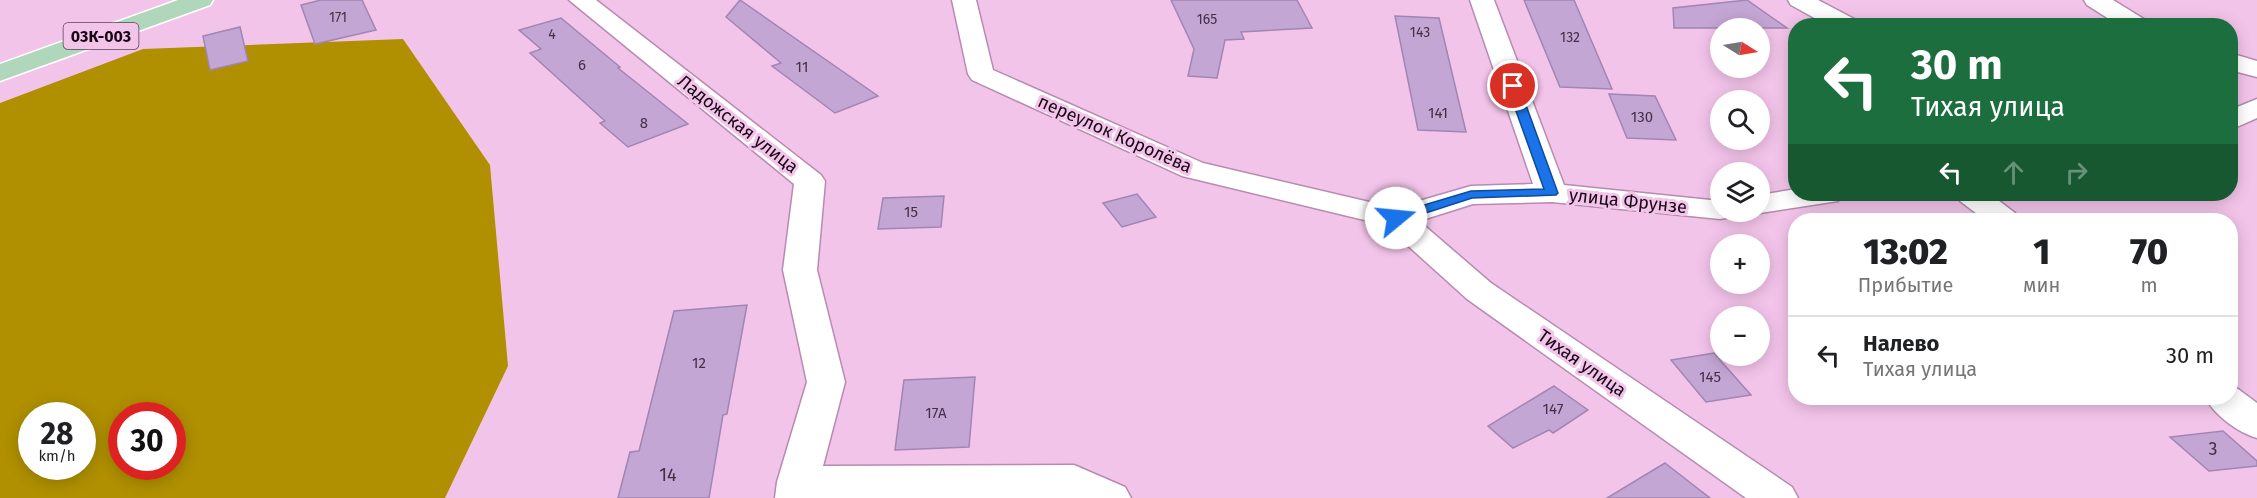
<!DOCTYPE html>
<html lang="ru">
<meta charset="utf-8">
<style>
body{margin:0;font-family:"Fira Sans",sans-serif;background:#f6f6f6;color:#202124;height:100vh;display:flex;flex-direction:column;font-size:22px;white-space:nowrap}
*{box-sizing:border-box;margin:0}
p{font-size:20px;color:#757577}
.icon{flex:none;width:33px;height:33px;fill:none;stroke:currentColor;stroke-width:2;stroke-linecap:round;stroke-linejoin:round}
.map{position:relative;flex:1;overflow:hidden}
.side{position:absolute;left:1788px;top:213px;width:450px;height:192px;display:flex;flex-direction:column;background:#fff;border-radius:24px;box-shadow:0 3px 15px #0003}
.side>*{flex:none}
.guide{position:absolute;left:1788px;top:18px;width:450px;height:183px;border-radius:24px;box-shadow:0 3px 15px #0003;background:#1d6e3e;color:#fff;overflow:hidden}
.needle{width:39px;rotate:101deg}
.controls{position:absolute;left:1710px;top:18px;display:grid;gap:12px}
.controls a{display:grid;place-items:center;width:60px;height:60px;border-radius:50%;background:#fff;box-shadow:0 3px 15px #0003;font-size:30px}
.speed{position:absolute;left:18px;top:402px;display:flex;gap:12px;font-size:30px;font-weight:700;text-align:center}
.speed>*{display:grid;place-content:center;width:78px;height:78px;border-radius:50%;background:#fff;box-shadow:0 3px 15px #0003;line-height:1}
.speed small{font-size:15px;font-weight:400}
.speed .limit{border:9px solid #d22;background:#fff;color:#111}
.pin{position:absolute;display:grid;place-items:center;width:51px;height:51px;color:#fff;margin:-26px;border:3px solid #fff;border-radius:50%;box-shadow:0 2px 6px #0007}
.me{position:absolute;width:66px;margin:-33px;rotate:73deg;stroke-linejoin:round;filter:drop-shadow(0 0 4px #0008)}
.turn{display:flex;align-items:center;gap:21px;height:126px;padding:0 24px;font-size:27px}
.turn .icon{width:78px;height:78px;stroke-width:2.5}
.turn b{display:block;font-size:42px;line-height:51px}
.lanes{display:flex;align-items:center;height:57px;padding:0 24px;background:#0003;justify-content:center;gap:30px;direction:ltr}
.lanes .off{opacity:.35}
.eta{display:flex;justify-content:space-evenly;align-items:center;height:102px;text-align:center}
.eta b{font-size:36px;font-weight:800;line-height:42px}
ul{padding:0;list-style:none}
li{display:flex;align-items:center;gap:18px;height:78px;padding:0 24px;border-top:2px solid #e0e0e0}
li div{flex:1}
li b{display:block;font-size:22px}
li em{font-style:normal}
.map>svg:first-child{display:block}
.forest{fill:#b09001;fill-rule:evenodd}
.building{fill:#c4a6d5;stroke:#a185b2;stroke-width:1.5}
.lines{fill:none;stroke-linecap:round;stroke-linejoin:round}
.minor-casing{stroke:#b78baf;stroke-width:3}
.tertiary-casing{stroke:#b78baf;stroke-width:3}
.primary-casing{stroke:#fff;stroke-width:3}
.minor{fill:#fff;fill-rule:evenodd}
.tertiary{fill:#fff;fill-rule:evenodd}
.primary{fill:#b0d7bc;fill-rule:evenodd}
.route{fill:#1a73e8;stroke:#114b97;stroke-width:1.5}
.labels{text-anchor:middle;stroke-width:6;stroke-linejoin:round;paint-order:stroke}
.far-number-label{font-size:14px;fill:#433045}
.number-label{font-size:15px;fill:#433045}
.shield{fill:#f3c4ea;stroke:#5a4055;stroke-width:1.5}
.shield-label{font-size:16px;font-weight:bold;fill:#180815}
.street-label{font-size:18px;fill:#180815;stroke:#f3c4ea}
.near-number-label{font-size:18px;fill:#433045}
</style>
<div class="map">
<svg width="2257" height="498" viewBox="0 0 2257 498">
<rect width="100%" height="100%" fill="#f3c4ea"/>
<path class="forest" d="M 403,39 L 490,165 L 508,366 L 445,498 L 0,498 L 0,103 L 143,49 ZM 32,416 L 82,416 L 82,466 L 32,466 ZM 122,416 L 172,416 L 172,466 L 122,466 Z"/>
<path class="building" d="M 321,0 L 362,0 L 376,30 L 315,44 L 301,5 Z
M 740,0 L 878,96 L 835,113 L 772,66 L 781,63 L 726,17 Z
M 1171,0 L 1297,0 L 1312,28 L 1241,32 L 1244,39 L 1225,40 L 1217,78 L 1188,76 L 1194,49 Z
M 1524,0 L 1574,0 L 1612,89 L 1560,87 Z
M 1747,0 L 1787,28 L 1674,28 L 1673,8 Z
M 1395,16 L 1439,18 L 1466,132 L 1418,130 Z
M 561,18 L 620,67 L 618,68 L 688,124 L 628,147 L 600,123 L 605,121 L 530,53 L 541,49 L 519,30 Z
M 240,27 L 248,61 L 210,70 L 203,36 Z
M 1609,94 L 1655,96 L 1676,140 L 1627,138 Z
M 1137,194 L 1156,217 L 1122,227 L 1103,203 Z
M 944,196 L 941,227 L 878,229 L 883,198 Z
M 747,305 L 727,414 L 723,415 L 709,498 L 618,498 L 630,452 L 639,451 L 674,311 Z
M 1714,353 L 1720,360 L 1751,395 L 1706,402 L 1671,360 Z
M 975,377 L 969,447 L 895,450 L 904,380 Z
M 1554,386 L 1588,410 L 1553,433 L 1549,430 L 1513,448 L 1488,426 Z
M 2223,431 L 2257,461 L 2257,466 L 2209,471 L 2170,437 Z
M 1665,463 L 1710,498 L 1607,498 Z"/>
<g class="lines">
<defs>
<path id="minor" d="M 569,0 L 596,0 L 821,175 L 825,181 L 817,270 L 845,382 L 823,466 L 1074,465 L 1125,487 L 1131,498 L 775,498 L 777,482 L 807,382 L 783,270 L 794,184 Z
M 952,0 L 976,0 L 993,70 L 1203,163 L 1395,208 L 1471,186 L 1533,184 L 1470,0 L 1494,0 L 1564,185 L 1720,201 L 1720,212 L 1735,212 L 1731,217 L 1720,219 L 1552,202 L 1473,204 L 1419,221 L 1491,283 L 1792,487 L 1798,498 L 1746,498 L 1467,299 L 1385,225 L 1182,176 L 972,80 L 968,74 Z
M 1788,0 L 1818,0 L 1858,21 L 1861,26 L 1829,26 L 1791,5 Z
M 2257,99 L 2257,118 L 2230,130 L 2230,110 Z
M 1796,189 L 1796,194 L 1843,194 L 1838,201 L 1760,213 L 1752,212 L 1760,212 L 1760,195 Z
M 1955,194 L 1990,194 L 2015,213 L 2020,220 L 1985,220 L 1960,201 Z
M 2230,386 L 2238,389 L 2257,403 L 2257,438 C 2237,432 2216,416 2205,398 L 2230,398 Z"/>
<path id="tertiary" d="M 2084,0 L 2113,0 L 2147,21 L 2150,26 L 2120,26 L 2087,5 Z
M 2230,53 L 2257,61 L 2257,77 L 2230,70 Z"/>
<path id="primary" d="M 178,0 L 213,0 L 210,5 L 0,81 L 0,64 Z"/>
</defs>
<use href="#minor" class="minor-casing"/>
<use href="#tertiary" class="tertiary-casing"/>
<use href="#primary" class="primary-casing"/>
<use href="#minor" class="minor"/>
<use href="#tertiary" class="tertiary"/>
<use href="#primary" class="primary"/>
</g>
<path class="route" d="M 1513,82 L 1519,86 L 1558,193 L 1556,195 L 1472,198 L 1401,221 L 1391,221 L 1389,218 L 1391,215 L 1471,191 L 1544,189 L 1507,86 Z"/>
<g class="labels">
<g class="far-number-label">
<text x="338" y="22">171</text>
<text x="1207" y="24">165</text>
<text x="1420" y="37">143</text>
<text x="552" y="39">4</text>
<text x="1570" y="42">132</text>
</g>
<g class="number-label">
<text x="582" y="70">6</text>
<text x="802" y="72">11</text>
<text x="1438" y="118">141</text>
<text x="1642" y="122">130</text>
<text x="644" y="128">8</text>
<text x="911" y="217">15</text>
<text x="699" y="368">12</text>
<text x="1710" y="382">145</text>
<text x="1553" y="414">147</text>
<text x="936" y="418">17А</text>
</g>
<rect class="shield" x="63.5" y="23" width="75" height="26" rx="4.5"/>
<g class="shield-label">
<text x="101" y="42">03К-003</text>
</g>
<g class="street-label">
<text transform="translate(738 124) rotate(38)" y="6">Ладожская улица</text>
<text transform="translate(1115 134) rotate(24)" y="6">переулок Королёва</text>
<text transform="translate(1628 201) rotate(6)" y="6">улица Фрунзе</text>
<text transform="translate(1582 363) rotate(35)" y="6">Тихая улица</text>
</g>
<g class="near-number-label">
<text x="2213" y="455">3</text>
<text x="668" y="481">14</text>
</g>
</g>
</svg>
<div class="controls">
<a><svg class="needle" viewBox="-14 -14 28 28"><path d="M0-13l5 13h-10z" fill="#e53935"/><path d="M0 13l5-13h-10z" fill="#757577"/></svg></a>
<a><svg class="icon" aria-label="search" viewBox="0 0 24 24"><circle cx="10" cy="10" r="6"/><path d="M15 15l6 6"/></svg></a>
<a><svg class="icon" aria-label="layers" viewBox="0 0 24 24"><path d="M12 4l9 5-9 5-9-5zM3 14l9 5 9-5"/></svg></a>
<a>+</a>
<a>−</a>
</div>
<div class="speed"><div>28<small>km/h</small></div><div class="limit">30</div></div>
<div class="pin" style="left:1513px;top:86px;background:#d93025"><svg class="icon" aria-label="arrive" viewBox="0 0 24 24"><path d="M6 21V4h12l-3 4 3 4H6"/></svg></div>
<svg class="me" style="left:1396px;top:218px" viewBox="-20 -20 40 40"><circle r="19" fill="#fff"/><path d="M0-13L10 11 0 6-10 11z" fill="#1a73e8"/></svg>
<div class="guide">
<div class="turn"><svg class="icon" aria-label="left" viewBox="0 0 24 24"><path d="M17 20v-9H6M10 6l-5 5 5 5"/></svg><div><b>30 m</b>Тихая улица</div></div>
<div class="lanes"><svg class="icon" aria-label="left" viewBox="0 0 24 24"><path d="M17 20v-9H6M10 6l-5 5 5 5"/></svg><svg class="icon off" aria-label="ahead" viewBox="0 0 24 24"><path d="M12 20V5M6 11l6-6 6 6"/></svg><svg class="icon off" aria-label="right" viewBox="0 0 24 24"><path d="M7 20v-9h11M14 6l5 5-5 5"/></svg></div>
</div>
<section class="side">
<div class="eta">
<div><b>13:02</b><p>Прибытие</p></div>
<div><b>1</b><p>мин</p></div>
<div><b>70</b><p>m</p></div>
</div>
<ul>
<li><svg class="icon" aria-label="left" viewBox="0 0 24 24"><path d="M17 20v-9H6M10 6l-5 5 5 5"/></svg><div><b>Налево</b><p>Тихая улица</p></div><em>30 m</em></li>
</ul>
</section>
</div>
